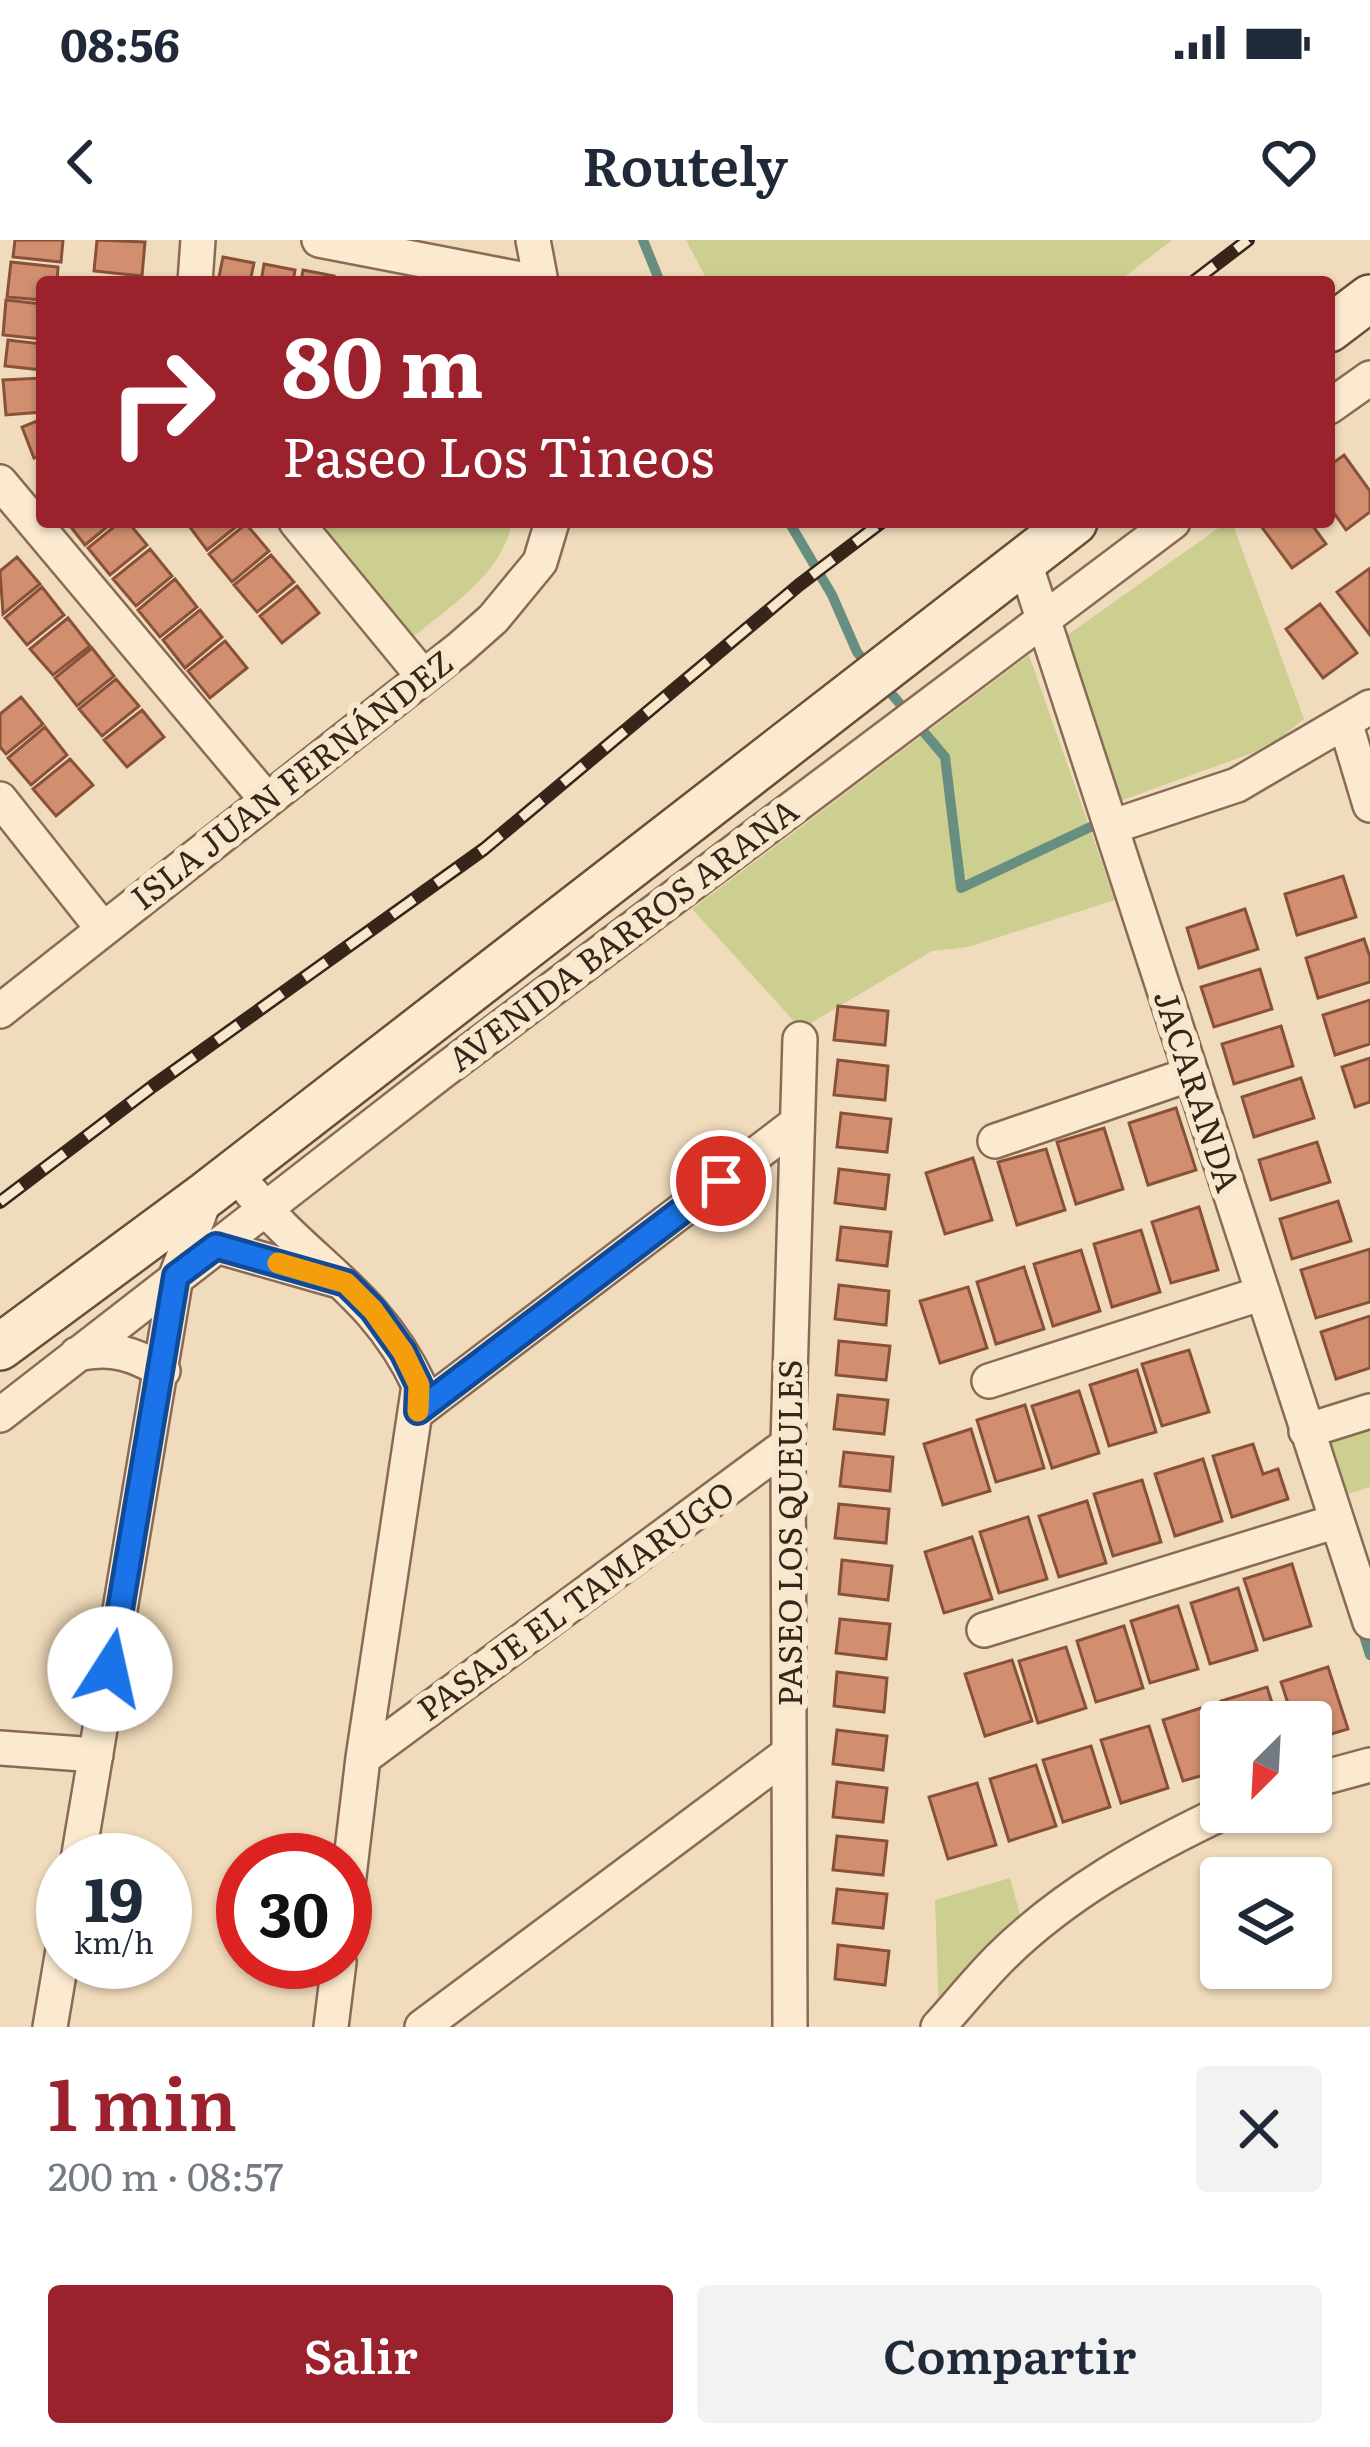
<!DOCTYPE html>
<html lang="es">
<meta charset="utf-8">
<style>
body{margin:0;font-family:Literata,serif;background:#f2f2f3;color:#1f2937;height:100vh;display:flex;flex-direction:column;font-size:45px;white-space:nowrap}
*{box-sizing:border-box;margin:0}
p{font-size:39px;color:#747a83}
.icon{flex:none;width:66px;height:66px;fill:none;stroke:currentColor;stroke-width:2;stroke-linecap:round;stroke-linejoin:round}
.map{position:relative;height:1787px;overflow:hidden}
.sheet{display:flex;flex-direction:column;background:#fff;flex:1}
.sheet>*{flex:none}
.banner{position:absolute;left:36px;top:36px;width:1299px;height:252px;border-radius:12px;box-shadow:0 3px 9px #0004;background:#9b212d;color:#fff;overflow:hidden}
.needle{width:78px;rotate:204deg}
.controls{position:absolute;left:1200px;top:1461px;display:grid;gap:24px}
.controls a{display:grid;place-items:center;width:132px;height:132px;border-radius:12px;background:#fff;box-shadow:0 3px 9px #0004;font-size:60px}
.speed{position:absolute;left:36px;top:1593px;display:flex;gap:24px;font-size:60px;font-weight:700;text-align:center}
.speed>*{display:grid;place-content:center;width:156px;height:156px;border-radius:50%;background:#fff;box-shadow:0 3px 9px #0004;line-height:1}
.speed small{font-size:30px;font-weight:400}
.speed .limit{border:18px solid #d22;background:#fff;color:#111}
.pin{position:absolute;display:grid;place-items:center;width:102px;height:102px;color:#fff;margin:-51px;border:6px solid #fff;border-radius:50%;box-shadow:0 3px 12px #0007}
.me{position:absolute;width:132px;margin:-66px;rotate:10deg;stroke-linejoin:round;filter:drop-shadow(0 0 9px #0008)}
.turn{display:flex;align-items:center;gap:42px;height:252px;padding:0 48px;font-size:54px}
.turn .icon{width:156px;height:156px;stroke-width:2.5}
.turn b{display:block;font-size:84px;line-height:102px}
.round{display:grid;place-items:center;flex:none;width:126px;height:126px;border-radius:12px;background:#f2f2f3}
.head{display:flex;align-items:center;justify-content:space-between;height:204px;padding:0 48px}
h1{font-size:72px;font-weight:600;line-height:90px;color:#9b212d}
.cta{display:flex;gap:24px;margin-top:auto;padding:24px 48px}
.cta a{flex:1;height:138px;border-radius:12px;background:#9b212d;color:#fff;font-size:48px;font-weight:600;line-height:138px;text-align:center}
.cta a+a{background:#f2f2f3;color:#1f2937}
.status{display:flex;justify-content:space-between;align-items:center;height:84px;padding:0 60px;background:#fff;direction:ltr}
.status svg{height:33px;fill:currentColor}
header{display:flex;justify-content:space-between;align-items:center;height:156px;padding:0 48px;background:#fff;font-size:54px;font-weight:600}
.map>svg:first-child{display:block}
.green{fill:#cdcf90}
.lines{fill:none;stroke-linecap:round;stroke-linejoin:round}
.stream{stroke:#678f81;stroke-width:10}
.building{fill:#d18f6f;stroke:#895139;stroke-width:3}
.street-casing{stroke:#896b55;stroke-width:38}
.secondary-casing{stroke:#6a4c38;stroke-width:50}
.street{stroke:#fbeacf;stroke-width:33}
.secondary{stroke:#fbeacf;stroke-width:45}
.rail-casing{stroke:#37251a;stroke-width:14}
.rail{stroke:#f7e7cc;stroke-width:9;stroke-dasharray:27;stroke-linecap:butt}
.route-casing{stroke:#114b97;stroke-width:30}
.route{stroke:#1a73e8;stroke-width:21}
.slow{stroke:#f59e0b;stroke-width:21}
.labels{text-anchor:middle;stroke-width:12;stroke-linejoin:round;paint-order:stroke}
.street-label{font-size:33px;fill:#37251a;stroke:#f7e7cc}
</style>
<div class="status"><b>08:56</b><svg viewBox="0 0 49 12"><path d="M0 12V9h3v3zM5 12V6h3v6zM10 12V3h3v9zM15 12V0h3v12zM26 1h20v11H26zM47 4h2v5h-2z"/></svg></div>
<header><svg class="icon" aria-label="back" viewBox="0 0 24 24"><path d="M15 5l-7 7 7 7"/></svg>Routely<svg class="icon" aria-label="heart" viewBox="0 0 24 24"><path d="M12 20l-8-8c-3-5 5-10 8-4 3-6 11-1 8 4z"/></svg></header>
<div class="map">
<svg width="1370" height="1787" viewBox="0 0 1370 1787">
<rect width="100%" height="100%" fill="#f0dcbc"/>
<path class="green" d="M 686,0 L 1172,0 L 1118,42 L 708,42 Z
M 306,282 L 512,282 C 503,333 451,366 414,396 L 405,395 Z
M 1227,282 L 1232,282 L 1304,479 L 1269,507 L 1120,561 L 1066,396 Z
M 1029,415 L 1115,660 L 968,707 L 932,711 L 801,789 L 692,669 Z
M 1370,1187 L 1370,1247 L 1339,1257 L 1321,1205 Z
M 1010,1638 L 1023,1685 L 939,1777 L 935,1660 Z"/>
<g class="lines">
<path class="stream" d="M 643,0 L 660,42
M 789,282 L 832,355 L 857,412 L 868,426
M 884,445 L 945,517 L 961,648 L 1099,583 L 1100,587
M 1361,1386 L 1370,1415"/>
</g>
<path class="building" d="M 15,0 L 63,0 L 61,22 L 13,17 Z
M 97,0 L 145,2 L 142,36 L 94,31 Z
M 223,17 L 254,23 L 250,42 L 218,42 Z
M 11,22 L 58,27 L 57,42 L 42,42 L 42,60 L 7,57 Z
M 264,24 L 295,30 L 293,42 L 261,42 Z
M 303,30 L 334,36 L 333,42 L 301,42 Z
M 6,60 L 42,64 L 42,99 L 3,95 Z
M 8,100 L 42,104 L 42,130 L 5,126 Z
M 42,138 L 42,172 L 6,175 L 3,140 Z
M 42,179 L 42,215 L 34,218 L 22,187 Z
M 1344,215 L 1370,251 L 1370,272 L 1346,290 L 1329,266 L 1329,226 Z
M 67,282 L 113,282 L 85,305 Z
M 120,282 L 128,282 L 147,305 L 110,335 L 88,308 Z
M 186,282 L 242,282 L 207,310 Z
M 1258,282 L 1310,282 L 1326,304 L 1292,328 Z
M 246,284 L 269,311 L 232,342 L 209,314 Z
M 150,309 L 172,336 L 136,366 L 113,339 Z
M 271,315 L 294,342 L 257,372 L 234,345 Z
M 17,317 L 40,344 L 3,374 L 0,331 Z
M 1370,328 L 1370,395 L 1337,352 Z
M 175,339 L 197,367 L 160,397 L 138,370 Z
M 297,346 L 319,373 L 282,403 L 260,376 Z
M 42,347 L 64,375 L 27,405 L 5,378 Z
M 1320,364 L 1357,413 L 1323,438 L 1286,389 Z
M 200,370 L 222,397 L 185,428 L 163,400 Z
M 68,378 L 90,406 L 53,435 L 30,409 Z
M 225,401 L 247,428 L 210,458 L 188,431 Z
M 92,408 L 114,436 L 77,466 L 55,438 Z
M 116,439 L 139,466 L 102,496 L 79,469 Z
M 21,457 L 43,484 L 6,514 L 0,507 L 0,474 Z
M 142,470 L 164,497 L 127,527 L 104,500 Z
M 45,487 L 67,515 L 31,545 L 8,518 Z
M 70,519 L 93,545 L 56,576 L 33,549 Z
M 1343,636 L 1356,677 L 1297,695 L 1285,654 Z
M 1245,669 L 1258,709 L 1199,728 L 1187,688 Z
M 1364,699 L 1370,717 L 1370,742 L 1318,758 L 1306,718 Z
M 1260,729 L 1272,769 L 1214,787 L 1201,747 Z
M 1370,760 L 1370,804 L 1335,815 L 1323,775 Z
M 838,766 L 888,771 L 885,805 L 834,800 Z
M 1281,786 L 1293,826 L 1234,844 L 1222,804 Z
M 1370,818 L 1370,862 L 1355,867 L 1342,827 Z
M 838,820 L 888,826 L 885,860 L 834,855 Z
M 1301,838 L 1314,878 L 1254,897 L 1242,857 Z
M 1176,868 L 1196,930 L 1148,945 L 1129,883 Z
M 841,873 L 891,879 L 887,912 L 837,907 Z
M 1104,888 L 1123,949 L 1076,964 L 1057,902 Z
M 1317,902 L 1330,942 L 1271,960 L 1259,920 Z
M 1046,909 L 1065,970 L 1017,985 L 998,922 Z
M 973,918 L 992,980 L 945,994 L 926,933 Z
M 839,929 L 889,935 L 885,969 L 835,963 Z
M 1338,961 L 1351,1001 L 1292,1019 L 1280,979 Z
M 1199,967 L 1218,1030 L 1171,1043 L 1152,982 Z
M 841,987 L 891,992 L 887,1026 L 837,1020 Z
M 1141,990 L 1160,1052 L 1112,1067 L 1094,1004 Z
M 1370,1009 L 1370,1062 L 1316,1078 L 1301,1030 Z
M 1081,1010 L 1100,1071 L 1053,1086 L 1034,1024 Z
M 1024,1027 L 1044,1089 L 996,1104 L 977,1042 Z
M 839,1045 L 889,1051 L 886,1085 L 835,1079 Z
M 968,1047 L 987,1108 L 940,1123 L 920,1061 Z
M 1370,1076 L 1370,1128 L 1336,1139 L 1321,1092 Z
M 839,1101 L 890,1106 L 886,1140 L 836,1135 Z
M 1189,1110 L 1209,1172 L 1162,1186 L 1142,1124 Z
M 1137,1130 L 1156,1192 L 1109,1206 L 1090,1145 Z
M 1079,1151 L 1099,1213 L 1052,1228 L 1032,1166 Z
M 838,1155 L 888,1160 L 884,1194 L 834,1189 Z
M 1025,1165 L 1044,1228 L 996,1242 L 977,1180 Z
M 971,1189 L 990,1251 L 943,1265 L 924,1204 Z
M 1253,1204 L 1263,1234 L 1278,1229 L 1288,1259 L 1232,1277 L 1213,1216 Z
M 844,1212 L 893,1217 L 890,1251 L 840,1246 Z
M 1203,1219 L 1222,1281 L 1175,1296 L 1155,1234 Z
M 1142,1240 L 1161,1302 L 1113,1316 L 1094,1254 Z
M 1087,1261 L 1106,1323 L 1059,1337 L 1039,1276 Z
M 839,1264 L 889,1269 L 886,1303 L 835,1298 Z
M 1028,1277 L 1047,1339 L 999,1353 L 980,1292 Z
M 972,1297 L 992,1359 L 944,1373 L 925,1312 Z
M 842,1320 L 892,1326 L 888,1360 L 839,1354 Z
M 1292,1324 L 1311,1386 L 1264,1400 L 1244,1339 Z
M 1238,1348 L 1257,1410 L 1210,1424 L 1191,1363 Z
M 1178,1366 L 1198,1429 L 1150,1443 L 1131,1381 Z
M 840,1379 L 890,1384 L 886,1419 L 836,1413 Z
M 1124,1386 L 1143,1448 L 1096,1462 L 1077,1401 Z
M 1066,1407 L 1086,1468 L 1038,1483 L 1019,1421 Z
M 1012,1420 L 1032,1481 L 985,1496 L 965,1434 Z
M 1328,1427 L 1348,1489 L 1311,1500 L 1311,1482 L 1294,1482 L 1281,1442 Z
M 837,1432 L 887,1438 L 884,1472 L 834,1466 Z
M 1267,1447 L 1278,1482 L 1227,1482 L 1221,1461 Z
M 1211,1465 L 1221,1498 L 1221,1530 L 1183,1541 L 1163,1480 Z
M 1149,1486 L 1168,1548 L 1121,1563 L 1101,1500 Z
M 837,1490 L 887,1496 L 883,1530 L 833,1524 Z
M 1091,1506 L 1110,1567 L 1063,1582 L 1043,1520 Z
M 1036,1525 L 1056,1586 L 1009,1601 L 990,1539 Z
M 837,1542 L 887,1548 L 883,1582 L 833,1577 Z
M 977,1543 L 996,1605 L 948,1619 L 929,1557 Z
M 837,1596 L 887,1601 L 883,1635 L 833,1630 Z
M 837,1649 L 887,1654 L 883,1688 L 833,1683 Z
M 838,1705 L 889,1711 L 885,1745 L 835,1739 Z"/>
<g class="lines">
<defs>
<path id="street" d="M 319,0 L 536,42
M 533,0 L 541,42
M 195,42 L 198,0
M 1329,167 L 1370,138
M 0,242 L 266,559
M 296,282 L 422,435
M 1024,320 L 1370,1382
M 1346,485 L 1370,565
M 0,559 L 103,689
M 1111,587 L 1237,545 L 1370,467
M 0,771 L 459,409 L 493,379 L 540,322 L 552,282
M 995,901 L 1191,834
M 250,951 C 310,1025 375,1052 419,1145 L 363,1518 L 345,1670
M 216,1006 L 335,1040
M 77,1114 C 111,1106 134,1114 163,1131
M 989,1141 L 1263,1053
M 418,1171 L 797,883
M 0,1175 L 443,831 L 1173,282
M 1306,1191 L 1370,1171
M 984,1390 L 1337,1281
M 0,1508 L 96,1515
M 363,1518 L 788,1204
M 1311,1541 L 1370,1525
M 78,1620 L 176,1036 L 207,954
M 50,1787 L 63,1710
M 331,1787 L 339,1722
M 422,1787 L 789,1513
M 790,1787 L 788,1204 L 800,799
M 938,1787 C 959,1764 978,1740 1000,1718 C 1063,1655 1144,1610 1224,1572"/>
<path id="secondary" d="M 1329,89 L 1370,58
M 0,1107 L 207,954 L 1074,282"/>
</defs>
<use href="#street" class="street-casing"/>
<use href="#secondary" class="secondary-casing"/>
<use href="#street" class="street"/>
<use href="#secondary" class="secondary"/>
<defs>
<path id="rail" d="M 1193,42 L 1248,0
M 0,962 L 153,846 L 484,609 L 799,345 L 882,282"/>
</defs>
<use href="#rail" class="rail-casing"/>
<use href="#rail" class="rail"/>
</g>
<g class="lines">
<defs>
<path id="route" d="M 110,1429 L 176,1036 L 216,1006 L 346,1043 L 373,1070 L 403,1112 L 419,1145 L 418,1171 L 721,941"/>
</defs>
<use href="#route" class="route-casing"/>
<use href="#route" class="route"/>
<path class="slow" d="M 278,1023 L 346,1043 L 373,1070 L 403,1112 L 419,1145 L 418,1171"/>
</g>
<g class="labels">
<g class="street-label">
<text transform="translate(292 540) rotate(-38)" y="12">ISLA JUAN FERNÁNDEZ</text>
<text transform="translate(623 695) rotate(-37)" y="12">AVENIDA BARROS ARANA</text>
<text transform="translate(1197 851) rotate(72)" y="12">JACARANDA</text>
<text transform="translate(790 1293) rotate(-90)" y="12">PASEO LOS QUEULES</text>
<text transform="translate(576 1361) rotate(-36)" y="12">PASAJE EL TAMARUGO</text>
</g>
</g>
</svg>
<div class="controls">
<a><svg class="needle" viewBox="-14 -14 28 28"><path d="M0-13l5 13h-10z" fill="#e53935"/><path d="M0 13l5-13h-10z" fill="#747a83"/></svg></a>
<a><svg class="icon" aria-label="layers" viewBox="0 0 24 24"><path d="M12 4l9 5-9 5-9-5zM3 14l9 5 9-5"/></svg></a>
</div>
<div class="speed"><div>19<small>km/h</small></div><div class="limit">30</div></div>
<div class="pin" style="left:721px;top:941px;background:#d93025"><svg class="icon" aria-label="arrive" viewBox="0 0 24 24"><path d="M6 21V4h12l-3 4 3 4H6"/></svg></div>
<svg class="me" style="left:110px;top:1429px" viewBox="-20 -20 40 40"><circle r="19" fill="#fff"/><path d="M0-13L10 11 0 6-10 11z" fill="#1a73e8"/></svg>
<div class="banner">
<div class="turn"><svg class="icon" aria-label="right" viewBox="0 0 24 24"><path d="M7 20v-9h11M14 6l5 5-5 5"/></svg><div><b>80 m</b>Paseo Los Tineos</div></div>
</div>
</div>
<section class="sheet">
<div class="head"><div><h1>1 min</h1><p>200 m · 08:57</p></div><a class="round"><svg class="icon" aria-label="close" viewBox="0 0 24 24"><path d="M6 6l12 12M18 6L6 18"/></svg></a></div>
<div class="cta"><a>Salir</a><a>Compartir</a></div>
</section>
